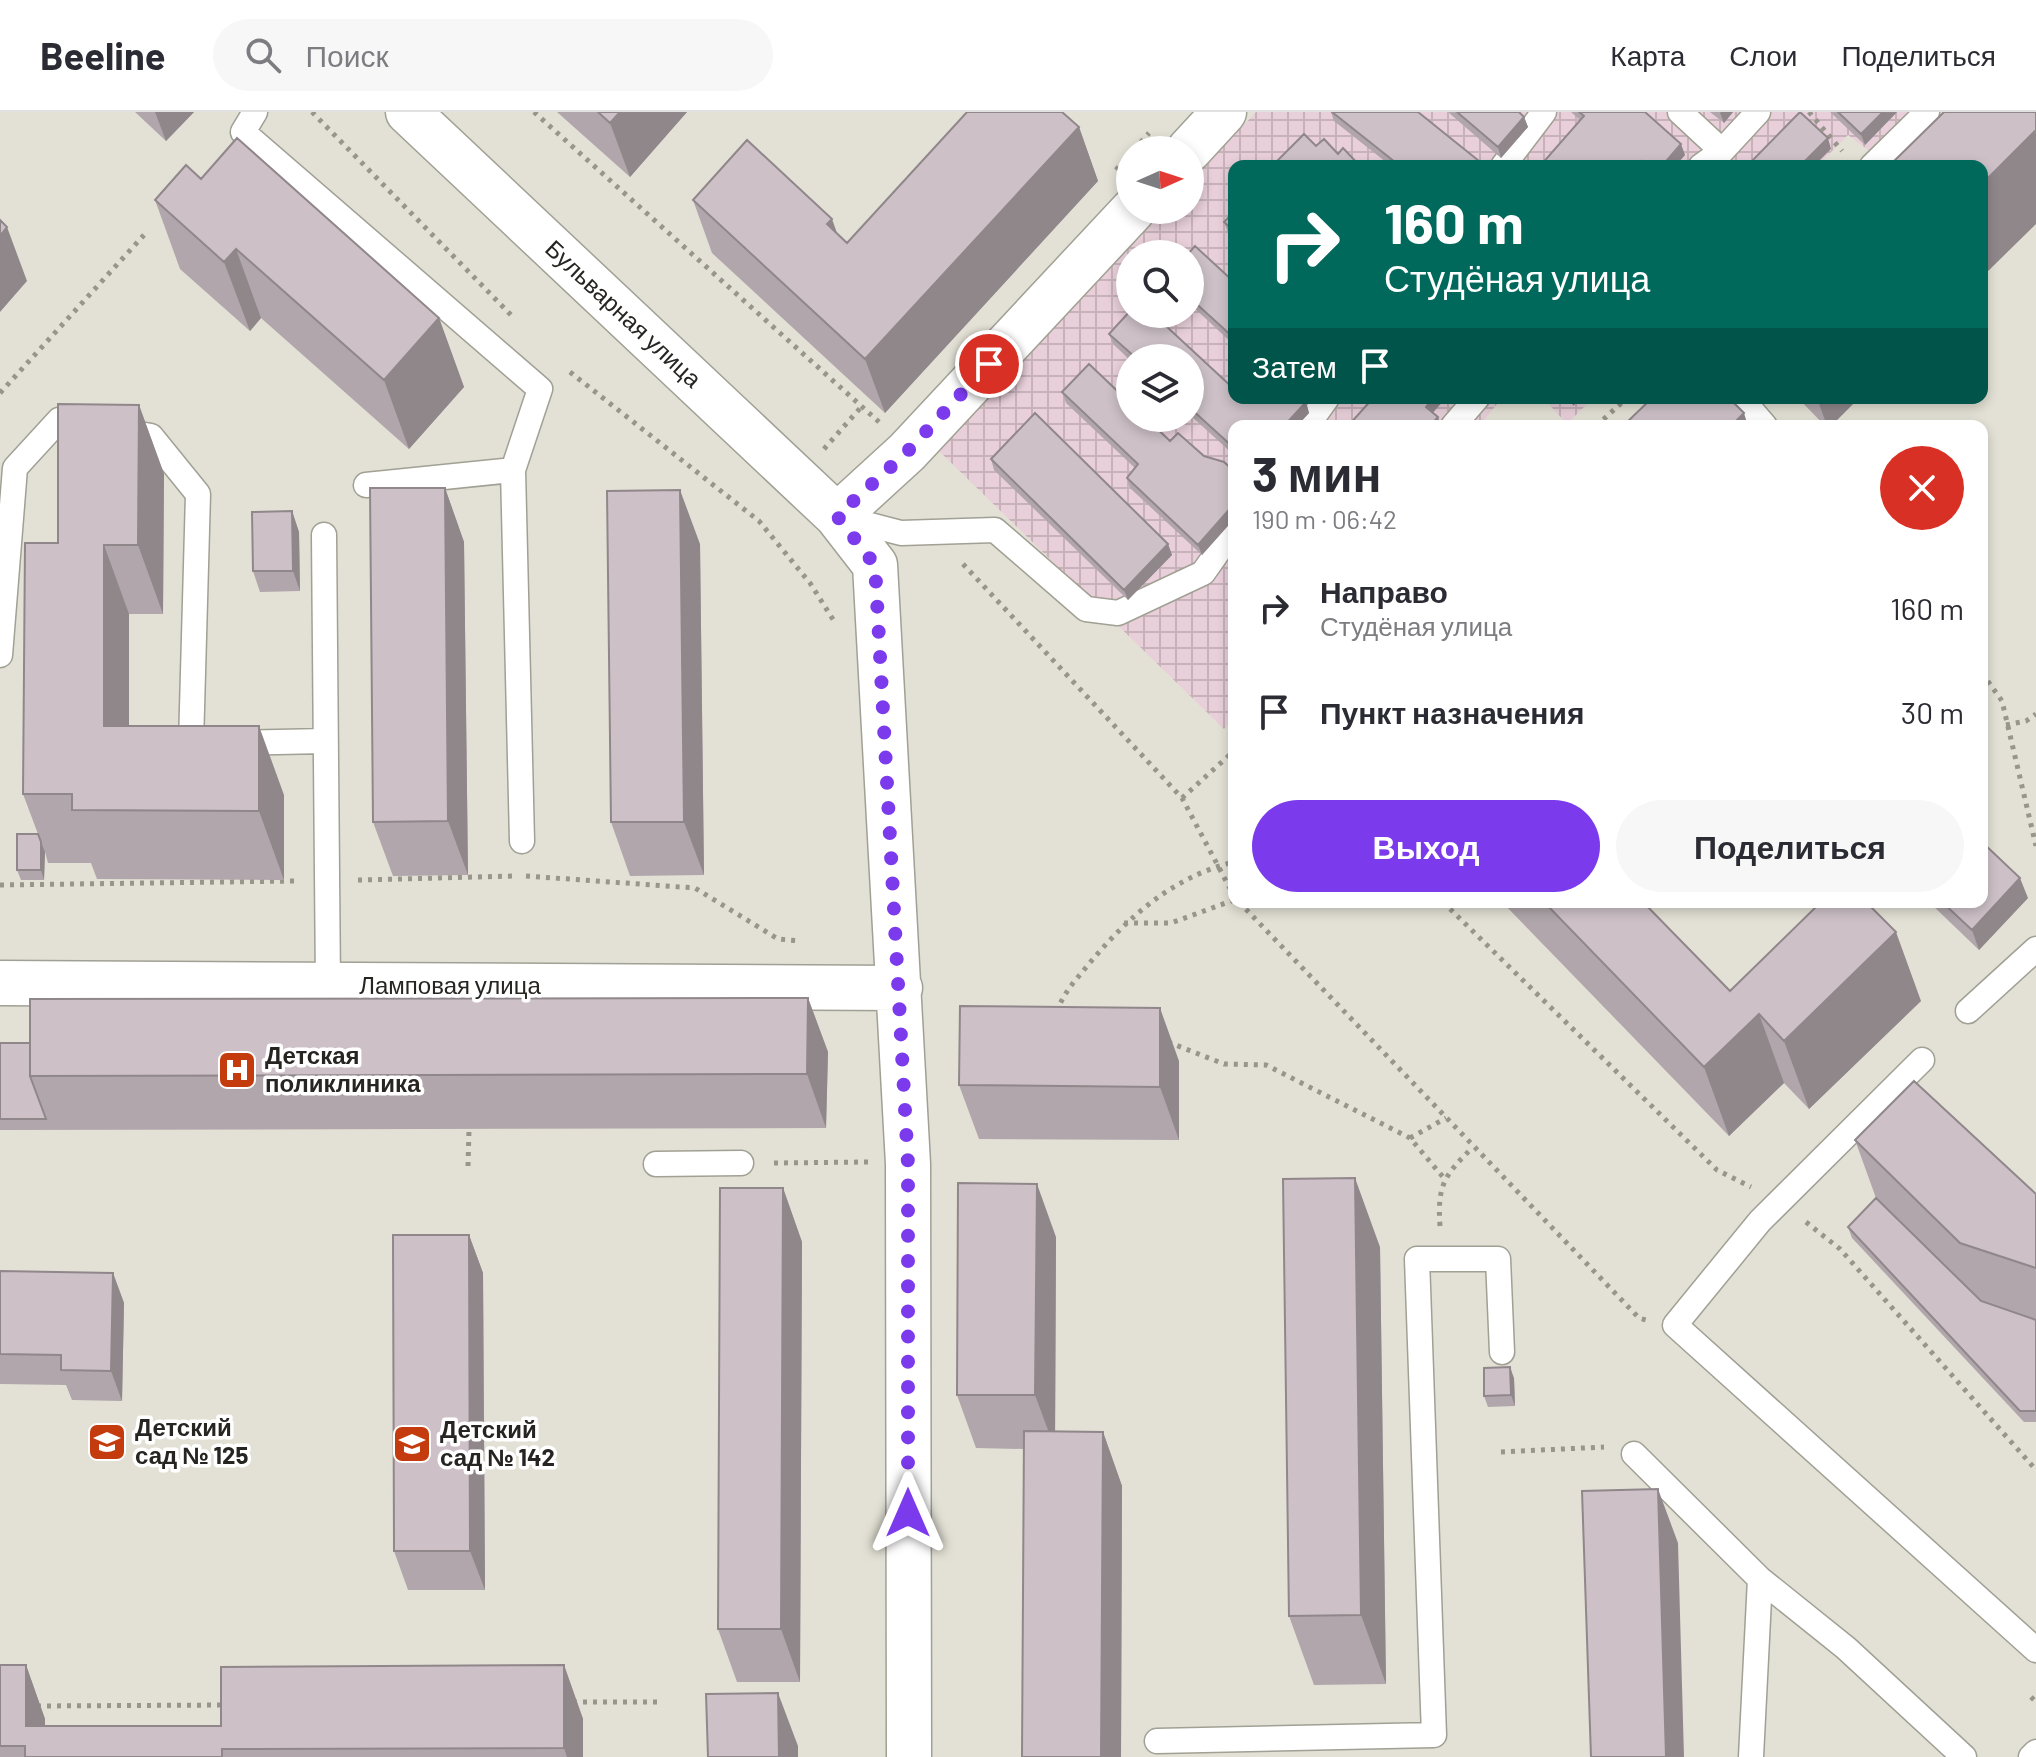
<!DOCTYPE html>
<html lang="ru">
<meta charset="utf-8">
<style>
body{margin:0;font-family:Barlow,sans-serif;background:#f7f7f7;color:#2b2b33;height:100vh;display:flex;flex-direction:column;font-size:30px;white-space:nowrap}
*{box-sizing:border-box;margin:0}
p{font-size:26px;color:#7c7c81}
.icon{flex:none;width:44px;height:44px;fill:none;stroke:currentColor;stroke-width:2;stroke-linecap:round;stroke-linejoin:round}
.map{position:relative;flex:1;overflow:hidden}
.sheet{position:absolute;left:1228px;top:308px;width:760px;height:488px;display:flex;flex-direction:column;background:#fff;border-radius:16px;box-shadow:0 4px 12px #0003}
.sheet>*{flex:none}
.banner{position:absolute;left:1228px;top:48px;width:760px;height:244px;border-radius:16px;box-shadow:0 4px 12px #0003;background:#00695c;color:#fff;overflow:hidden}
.needle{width:52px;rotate:87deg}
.controls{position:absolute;left:1116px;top:24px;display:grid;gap:16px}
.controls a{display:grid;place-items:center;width:88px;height:88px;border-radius:50%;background:#fff;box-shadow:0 4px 12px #0003;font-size:40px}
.pin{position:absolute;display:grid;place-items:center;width:68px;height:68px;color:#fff;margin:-34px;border:4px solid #fff;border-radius:50%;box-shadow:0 2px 8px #0007}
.me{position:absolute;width:88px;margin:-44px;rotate:0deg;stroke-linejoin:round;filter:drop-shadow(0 0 6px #0008)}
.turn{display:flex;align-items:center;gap:28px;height:168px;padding:0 24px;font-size:36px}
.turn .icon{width:104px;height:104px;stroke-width:2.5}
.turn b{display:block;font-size:56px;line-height:68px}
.then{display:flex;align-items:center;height:76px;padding:0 24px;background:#0003;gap:16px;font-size:30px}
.round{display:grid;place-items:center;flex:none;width:84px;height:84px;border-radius:42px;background:#f7f7f7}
.headline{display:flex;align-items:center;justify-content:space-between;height:136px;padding:0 24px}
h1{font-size:48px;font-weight:700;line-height:60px}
.action{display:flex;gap:16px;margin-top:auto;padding:16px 24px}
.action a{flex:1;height:92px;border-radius:48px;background:#7c3aed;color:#fff;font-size:32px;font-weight:700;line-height:92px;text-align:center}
.action a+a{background:#f7f7f7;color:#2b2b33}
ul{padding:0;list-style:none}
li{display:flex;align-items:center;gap:24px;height:104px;padding:0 24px}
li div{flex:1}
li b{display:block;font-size:30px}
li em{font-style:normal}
header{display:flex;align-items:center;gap:48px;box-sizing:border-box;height:112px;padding:0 40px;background:#fff;border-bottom:2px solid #e1e1e2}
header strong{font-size:38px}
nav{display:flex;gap:44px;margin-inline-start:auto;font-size:28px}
.search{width:560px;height:72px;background:#f7f7f7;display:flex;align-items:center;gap:20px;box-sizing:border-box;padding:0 28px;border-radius:44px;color:#7c7c81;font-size:30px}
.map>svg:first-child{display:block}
.industrial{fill:url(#industrial-grid);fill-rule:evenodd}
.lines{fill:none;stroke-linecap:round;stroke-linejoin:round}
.service-casing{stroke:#a1a094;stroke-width:27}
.minor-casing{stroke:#a1a094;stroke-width:47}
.path{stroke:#97958c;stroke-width:5;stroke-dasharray:4 6;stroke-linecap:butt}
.service{stroke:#fff;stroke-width:24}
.minor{stroke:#fff;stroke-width:44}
.wall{fill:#b0a6ab}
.shaded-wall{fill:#90878b}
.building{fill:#cdc1c7;stroke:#90878b;stroke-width:2}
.route{stroke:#7c3aed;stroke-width:14;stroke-dasharray:0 25.2}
.labels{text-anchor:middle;stroke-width:7;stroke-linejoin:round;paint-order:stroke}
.street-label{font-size:24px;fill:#262521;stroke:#fff}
.poi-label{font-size:24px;font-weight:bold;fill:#262521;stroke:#fff;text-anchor:start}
</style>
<header>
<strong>Beeline</strong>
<div class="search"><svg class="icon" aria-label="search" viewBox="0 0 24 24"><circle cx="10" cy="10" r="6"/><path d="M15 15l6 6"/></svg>Поиск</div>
<nav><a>Карта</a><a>Слои</a><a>Поделиться</a></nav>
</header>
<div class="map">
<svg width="2036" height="1645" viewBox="0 0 2036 1645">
<defs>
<pattern id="industrial-grid" width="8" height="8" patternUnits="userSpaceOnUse" patternTransform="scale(2)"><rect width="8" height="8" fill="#e8cfd9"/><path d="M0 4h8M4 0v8" fill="none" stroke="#c7b2ba"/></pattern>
</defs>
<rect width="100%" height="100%" fill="#e3e1d5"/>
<path class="industrial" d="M 1256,0 L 1910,0 L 1871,40 L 1848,23 L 1817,54 L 1234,54 L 1234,286 L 1502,286 L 1479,314 L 1234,314 L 1234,606 L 1224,617 L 938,338 L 1164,98 L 1190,98 L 1190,70 ZM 1130,142 L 1190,142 L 1190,202 L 1130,202 ZM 1130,246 L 1190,246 L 1190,306 L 1130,306 Z
M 1543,286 L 1593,286 L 1567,312 Z"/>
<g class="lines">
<defs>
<path id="service" d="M 255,0 L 243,20 L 540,277 L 513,358 L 522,729
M 1680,0 L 1722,39 L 1758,0
M 1503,54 L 1544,0
M 1701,54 L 1722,39
M 1872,54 L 1927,0
M 1741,286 L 1765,314
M 1307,314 L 1327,286
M 1453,314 L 1477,286
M 366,373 L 513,358
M 843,406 L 901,421 L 995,418 L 1086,497 L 1118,501 L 1203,461 L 1234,417
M 324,423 L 328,874
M 0,543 L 15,356 L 59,308 L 151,324 L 198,382 L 191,632 L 325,629
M 1968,899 L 2036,837
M 1922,948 L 1760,1109 L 1675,1213 L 2036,1538
M 656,1052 L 741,1051
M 1634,1342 L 1760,1467 L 1846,1536 L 1964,1645
M 1157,1629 L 1434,1623 L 1417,1147 L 1498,1147 L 1502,1240
M 1751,1645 L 1760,1467
M 2031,1645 L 2036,1640"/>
<path id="minor" d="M 408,0 L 837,404
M 1189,38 L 1224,0
M 0,871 L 900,876
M 909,1645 L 908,1052 L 875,453 L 837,404 L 907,340 L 1133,98"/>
</defs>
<use href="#service" class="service-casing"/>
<use href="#minor" class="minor-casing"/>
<path class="path" d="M 312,0 L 513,205
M 534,0 L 879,310
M 1809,0 L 1842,39
M 1134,38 L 1149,21
M 1116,58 L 1130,42
M 570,260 L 759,409 L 810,471 L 834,509
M 0,281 L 144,123
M 1596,314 L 1627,286
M 824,337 L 862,294
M 963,452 L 1182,686 L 1234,784
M 1982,561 L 2002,589 L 2036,734
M 2006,613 L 2026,609 L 2036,602
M 1182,686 L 1234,639
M 526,764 L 695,776 L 778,827 L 801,829
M 358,768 L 516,764
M 0,773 L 296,769
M 1239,790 L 1639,1206 L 1646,1208
M 1443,790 L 1717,1058 L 1751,1075
M 1124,811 L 1171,811 L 1234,788
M 1057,900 C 1063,881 1075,869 1088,853 C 1127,806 1172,765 1234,750
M 1168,930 L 1224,952 L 1266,953 L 1410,1026 L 1443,1065
M 1410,1026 L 1446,1006
M 774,1051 L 868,1050
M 468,1054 L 469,1017
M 1806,1110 L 1840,1137 L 2036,1358
M 1440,1114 C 1437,1072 1445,1063 1473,1035
M 1501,1340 L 1604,1335
M 2031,1585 L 2036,1590
M 573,1590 L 657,1590
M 37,1594 L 227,1593"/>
<use href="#service" class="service"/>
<use href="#minor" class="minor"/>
</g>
<path class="wall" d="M 135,0 L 194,0 L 166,29 Z
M 557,0 L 687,0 L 630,65 Z
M 1331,0 L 1418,0 L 1484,54 L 1391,54 L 1334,9 Z
M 1448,0 L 1519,0 L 1524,5 L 1528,15 L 1501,46 Z
M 1571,0 L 1645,0 L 1685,43 L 1675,54 L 1540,54 L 1580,8 Z
M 1710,0 L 1733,0 L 1724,11 Z
M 1830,0 L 1897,0 L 1865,33 Z
M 1079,15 L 1098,69 L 885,301 L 712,141 L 693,88 L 837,121 L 847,131 Z
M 201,67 L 439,206 L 464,275 L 409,337 L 261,206 L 250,219 L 180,157 L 155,88 Z
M 1234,100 L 1234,126 L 1228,120 L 1224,110 Z
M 1190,142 L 1234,170 L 1234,233 L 1190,192 Z
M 1130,199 L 1130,202 L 1153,202 L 1234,277 L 1234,286 L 1301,286 L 1306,290 L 1309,301 L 1297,314 L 1234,314 L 1234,343 L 1190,303 L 1190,246 L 1130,246 L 1130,248 L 1113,232 L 1109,222 Z
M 1062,280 L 1234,359 L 1234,407 L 1202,443 L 1130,376 L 1127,366 L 1135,356 L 1066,291 Z
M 1798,286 L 1859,286 L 1831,314 L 1825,314 Z
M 139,293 L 164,362 L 163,502 L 129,502 L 129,614 L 284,683 L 284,768 L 97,767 L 91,751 L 48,751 L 45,740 L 44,768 L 21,768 L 17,758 L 38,722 L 23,682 L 58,431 Z
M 991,347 L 1168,432 L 1172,443 L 1128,488 L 994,358 Z
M 445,376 L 464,430 L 468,763 L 393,764 L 373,710 Z
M 292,399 L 299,420 L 300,479 L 260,480 L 253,459 Z
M 700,432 L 704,763 L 630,764 L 611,710 Z
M 2028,786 L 1979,838 L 1929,790 L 1982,790 Z
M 1502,790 L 1643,790 L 1730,879 L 1921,889 L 1809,997 L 1784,971 L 1729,1024 Z
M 808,886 L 828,940 L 826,1016 L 0,1018 L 0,931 L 30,931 Z
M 1179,949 L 1179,1028 L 979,1027 L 959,973 Z
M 1855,1028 L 2036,1082 L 2036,1310 L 2024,1310 L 1852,1126 L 1848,1115 L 1876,1086 Z
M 783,1076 L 802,1130 L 800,1570 L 737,1570 L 718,1517 Z
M 469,1123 L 483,1161 L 485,1478 L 408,1478 L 394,1439 Z
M 1056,1125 L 1055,1320 L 1103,1320 L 1122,1374 L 1121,1645 L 1022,1645 L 1024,1337 L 976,1336 L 957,1283 Z
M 1380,1135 L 1386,1572 L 1314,1573 L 1289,1504 Z
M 0,1159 L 113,1161 L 124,1191 L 122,1289 L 72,1288 L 66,1273 L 0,1272 Z
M 1514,1266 L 1515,1294 L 1488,1295 L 1484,1284 Z
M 0,1553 L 26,1553 L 45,1607 L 45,1614 L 221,1614 L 564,1553 L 583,1607 L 583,1645 L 0,1645 Z"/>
<path class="shaded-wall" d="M 155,0 L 194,0 L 166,29 Z
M 620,0 L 687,0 L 630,65 L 610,11 Z
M 1721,0 L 1733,0 L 1724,11 L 1720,1 Z
M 1883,0 L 1897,0 L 1865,33 L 1861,22 Z
M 1524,5 L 1528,15 L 1501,46 L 1498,35 Z
M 1079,15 L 1098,69 L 885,301 L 865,247 Z
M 2036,18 L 2036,112 L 1982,165 L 1982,72 Z
M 1828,26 L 1831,37 L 1814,54 L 1800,54 Z
M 1681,32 L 1685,43 L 1675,54 L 1662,54 Z
M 832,107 L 851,160 L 827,112 Z
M 7,115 L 27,169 L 0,200 L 0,124 Z
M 236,137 L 261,206 L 250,219 L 224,150 Z
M 439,206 L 464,275 L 409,337 L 384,268 Z
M 1433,286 L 1446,286 L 1429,305 L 1426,295 Z
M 1571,286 L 1582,286 L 1573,294 Z
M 1817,286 L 1859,286 L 1831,314 L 1827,314 Z
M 1306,290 L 1309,301 L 1297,314 L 1284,314 Z
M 139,293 L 164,362 L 163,502 L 138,433 Z
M 1744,301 L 1748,314 L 1731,314 Z
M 1438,305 L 1441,314 L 1430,314 Z
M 445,376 L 464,430 L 468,763 L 448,709 Z
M 680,378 L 700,432 L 704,763 L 684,710 Z
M 1234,392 L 1234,407 L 1202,443 L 1198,433 Z
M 292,399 L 299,420 L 300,479 L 293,459 Z
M 1168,432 L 1172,443 L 1128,488 L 1124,478 Z
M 104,433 L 129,502 L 129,682 L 104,614 Z
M 259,614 L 284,683 L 284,768 L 259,699 Z
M 41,730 L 45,740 L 44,768 L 41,758 Z
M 2020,766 L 2028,786 L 1979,838 L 1972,818 Z
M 1896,820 L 1921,889 L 1809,997 L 1784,929 Z
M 808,886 L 828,940 L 826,1016 L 807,962 Z
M 1160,896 L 1179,949 L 1179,1028 L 1160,975 Z
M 1759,902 L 1784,971 L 1729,1024 L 1704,955 Z
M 1355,1066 L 1380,1135 L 1386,1572 L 1361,1503 Z
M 1037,1072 L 1056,1125 L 1055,1337 L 1035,1283 Z
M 783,1076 L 802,1130 L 800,1570 L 781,1517 Z
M 469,1123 L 483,1161 L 485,1478 L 470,1439 Z
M 113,1161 L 124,1191 L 122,1289 L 111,1259 Z
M 1510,1255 L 1514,1266 L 1515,1294 L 1511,1283 Z
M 1103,1320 L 1122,1374 L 1121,1645 L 1101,1645 Z
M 1658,1377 L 1678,1431 L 1684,1645 L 1666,1645 Z
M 26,1553 L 45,1607 L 45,1645 L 26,1614 Z
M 564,1553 L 583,1607 L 583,1645 L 567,1645 L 564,1636 Z
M 778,1581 L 798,1634 L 798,1645 L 779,1645 Z"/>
<path class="building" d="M 598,0 L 620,0 L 610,11 Z
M 967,0 L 1062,0 L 1079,15 L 865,247 L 693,88 L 747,28 L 832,107 L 827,112 L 847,131 Z
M 1332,0 L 1418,0 L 1484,53 L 1483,54 L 1400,54 Z
M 1457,0 L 1519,0 L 1524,5 L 1498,35 Z
M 1579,0 L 1645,0 L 1681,32 L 1662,54 L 1647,54 L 1642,49 L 1638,54 L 1540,54 L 1584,4 Z
M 1800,0 L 1828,26 L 1800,54 L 1747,54 Z
M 1838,0 L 1883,0 L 1861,22 Z
M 1944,0 L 2036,0 L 2036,18 L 1982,72 L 1982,54 L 1889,54 Z
M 1304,22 L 1316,34 L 1324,27 L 1338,42 L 1343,36 L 1360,54 L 1283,54 L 1278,48 Z
M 237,26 L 439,206 L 384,268 L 236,137 L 224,150 L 155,88 L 186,53 L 201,67 Z
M 1234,100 L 1234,119 L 1224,110 Z
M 0,108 L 7,115 L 0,124 Z
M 1195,134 L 1234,170 L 1234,226 L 1190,186 L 1190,142 L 1188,142 Z
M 1130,199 L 1130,202 L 1153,202 L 1234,277 L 1234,286 L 1301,286 L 1306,290 L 1284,314 L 1234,314 L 1234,336 L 1190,296 L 1190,246 L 1136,246 L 1109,222 Z
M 1089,252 L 1130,291 L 1130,306 L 1146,306 L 1170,329 L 1178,321 L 1204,344 L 1224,350 L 1234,359 L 1234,392 L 1198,433 L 1127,366 L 1138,352 L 1062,280 Z
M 1373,286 L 1433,286 L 1426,295 L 1438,305 L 1430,314 L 1348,314 Z
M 1652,286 L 1729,286 L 1744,301 L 1731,314 L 1623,314 Z
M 58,292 L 139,293 L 138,433 L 104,433 L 104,614 L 259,614 L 259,699 L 72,698 L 72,682 L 23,682 L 25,431 L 58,431 Z
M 1035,301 L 1168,432 L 1124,478 L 991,347 Z
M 370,376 L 445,376 L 448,709 L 373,710 Z
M 680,378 L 684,710 L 611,710 L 607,379 Z
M 292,399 L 293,459 L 253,459 L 252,400 Z
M 17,722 L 38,722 L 41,730 L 41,758 L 17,758 Z
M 1982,730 L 2020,766 L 1972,818 L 1942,790 L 1982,790 Z
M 1544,790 L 1643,790 L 1730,879 L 1821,790 L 1866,790 L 1896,820 L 1784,929 L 1759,902 L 1704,955 Z
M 808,886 L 807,962 L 30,964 L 30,887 Z
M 960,894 L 1160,896 L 1160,975 L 959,973 Z
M 0,931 L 30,931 L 30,964 L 46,1007 L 0,1007 Z
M 1914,969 L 2036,1082 L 2036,1156 L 1960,1131 L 1855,1028 Z
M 1355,1066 L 1361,1503 L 1289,1504 L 1283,1067 Z
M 958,1071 L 1037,1072 L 1035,1283 L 957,1283 Z
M 720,1076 L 783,1076 L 781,1517 L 718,1517 Z
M 1876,1086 L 1981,1189 L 2036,1208 L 2036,1299 L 2020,1299 L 1848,1115 Z
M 393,1123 L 469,1123 L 470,1439 L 394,1439 Z
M 0,1159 L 113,1161 L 111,1259 L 61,1258 L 61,1243 L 0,1242 Z
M 1510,1255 L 1511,1283 L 1484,1284 L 1484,1256 Z
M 1024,1319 L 1103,1320 L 1101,1645 L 1022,1645 Z
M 1658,1377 L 1666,1645 L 1591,1645 L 1582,1379 Z
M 0,1553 L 26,1553 L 26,1614 L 221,1614 L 221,1555 L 564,1553 L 564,1636 L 222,1637 L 222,1645 L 25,1645 L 25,1634 L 0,1634 Z
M 778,1581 L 779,1645 L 708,1645 L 706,1582 Z"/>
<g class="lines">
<path class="route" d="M 908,1401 L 908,1052 L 875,453 L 837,404 L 907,340 L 989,252"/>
</g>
<defs>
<symbol id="hospital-square" viewBox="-11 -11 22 22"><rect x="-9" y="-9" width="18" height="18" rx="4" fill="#c43c0d" stroke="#fff"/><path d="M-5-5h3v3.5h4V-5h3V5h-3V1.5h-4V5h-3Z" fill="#fff"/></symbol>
<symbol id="school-square" viewBox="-11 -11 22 22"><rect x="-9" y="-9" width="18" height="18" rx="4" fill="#c43c0d" stroke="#fff"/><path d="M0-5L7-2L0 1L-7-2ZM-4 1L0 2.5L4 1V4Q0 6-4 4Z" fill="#fff"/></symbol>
</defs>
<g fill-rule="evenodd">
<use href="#hospital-square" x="215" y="936" width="44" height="44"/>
<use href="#school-square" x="85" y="1308" width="44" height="44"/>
<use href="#school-square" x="390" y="1310" width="44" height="44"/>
</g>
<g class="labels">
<g class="street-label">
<text transform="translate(623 202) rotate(43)" y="8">Бульварная улица</text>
<text x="450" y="882">Ламповая улица</text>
</g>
<g class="poi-label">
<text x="265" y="952">Детская<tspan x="265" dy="28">поликлиника</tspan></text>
<text x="135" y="1324">Детский<tspan x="135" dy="28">сад № 125</tspan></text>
<text x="440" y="1326">Детский<tspan x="440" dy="28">сад № 142</tspan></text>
</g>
</g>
</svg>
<div class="controls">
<a><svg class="needle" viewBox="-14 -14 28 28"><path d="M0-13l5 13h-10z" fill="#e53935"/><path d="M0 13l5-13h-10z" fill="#7c7c81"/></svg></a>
<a><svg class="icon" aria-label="search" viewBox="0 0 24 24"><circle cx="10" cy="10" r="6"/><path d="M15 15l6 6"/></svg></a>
<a><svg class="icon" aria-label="layers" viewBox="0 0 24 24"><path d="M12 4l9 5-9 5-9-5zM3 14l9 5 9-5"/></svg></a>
</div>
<div class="pin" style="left:989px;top:252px;background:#d93025"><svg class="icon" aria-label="arrive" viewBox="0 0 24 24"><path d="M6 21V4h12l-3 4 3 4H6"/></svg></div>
<svg class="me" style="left:908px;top:1401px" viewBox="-20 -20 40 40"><path d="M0-17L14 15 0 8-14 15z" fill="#7c3aed" stroke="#fff" stroke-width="4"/></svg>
<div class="banner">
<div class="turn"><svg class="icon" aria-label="right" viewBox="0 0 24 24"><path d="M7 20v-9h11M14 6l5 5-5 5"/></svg><div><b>160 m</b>Студёная улица</div></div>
<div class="then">Затем<svg class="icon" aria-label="arrive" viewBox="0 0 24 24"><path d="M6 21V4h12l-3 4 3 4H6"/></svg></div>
</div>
<section class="sheet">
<div class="headline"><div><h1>3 мин</h1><p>190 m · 06:42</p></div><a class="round" style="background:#d93025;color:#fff"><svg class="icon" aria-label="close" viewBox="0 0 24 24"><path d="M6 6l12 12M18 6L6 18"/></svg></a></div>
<ul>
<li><svg class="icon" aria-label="right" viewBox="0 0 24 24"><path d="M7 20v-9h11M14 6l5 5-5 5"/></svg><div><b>Направо</b><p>Студёная улица</p></div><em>160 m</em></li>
<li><svg class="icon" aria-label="arrive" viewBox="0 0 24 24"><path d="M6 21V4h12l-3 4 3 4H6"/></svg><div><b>Пункт назначения</b></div><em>30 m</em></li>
</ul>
<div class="action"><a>Выход</a><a>Поделиться</a></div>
</section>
</div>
